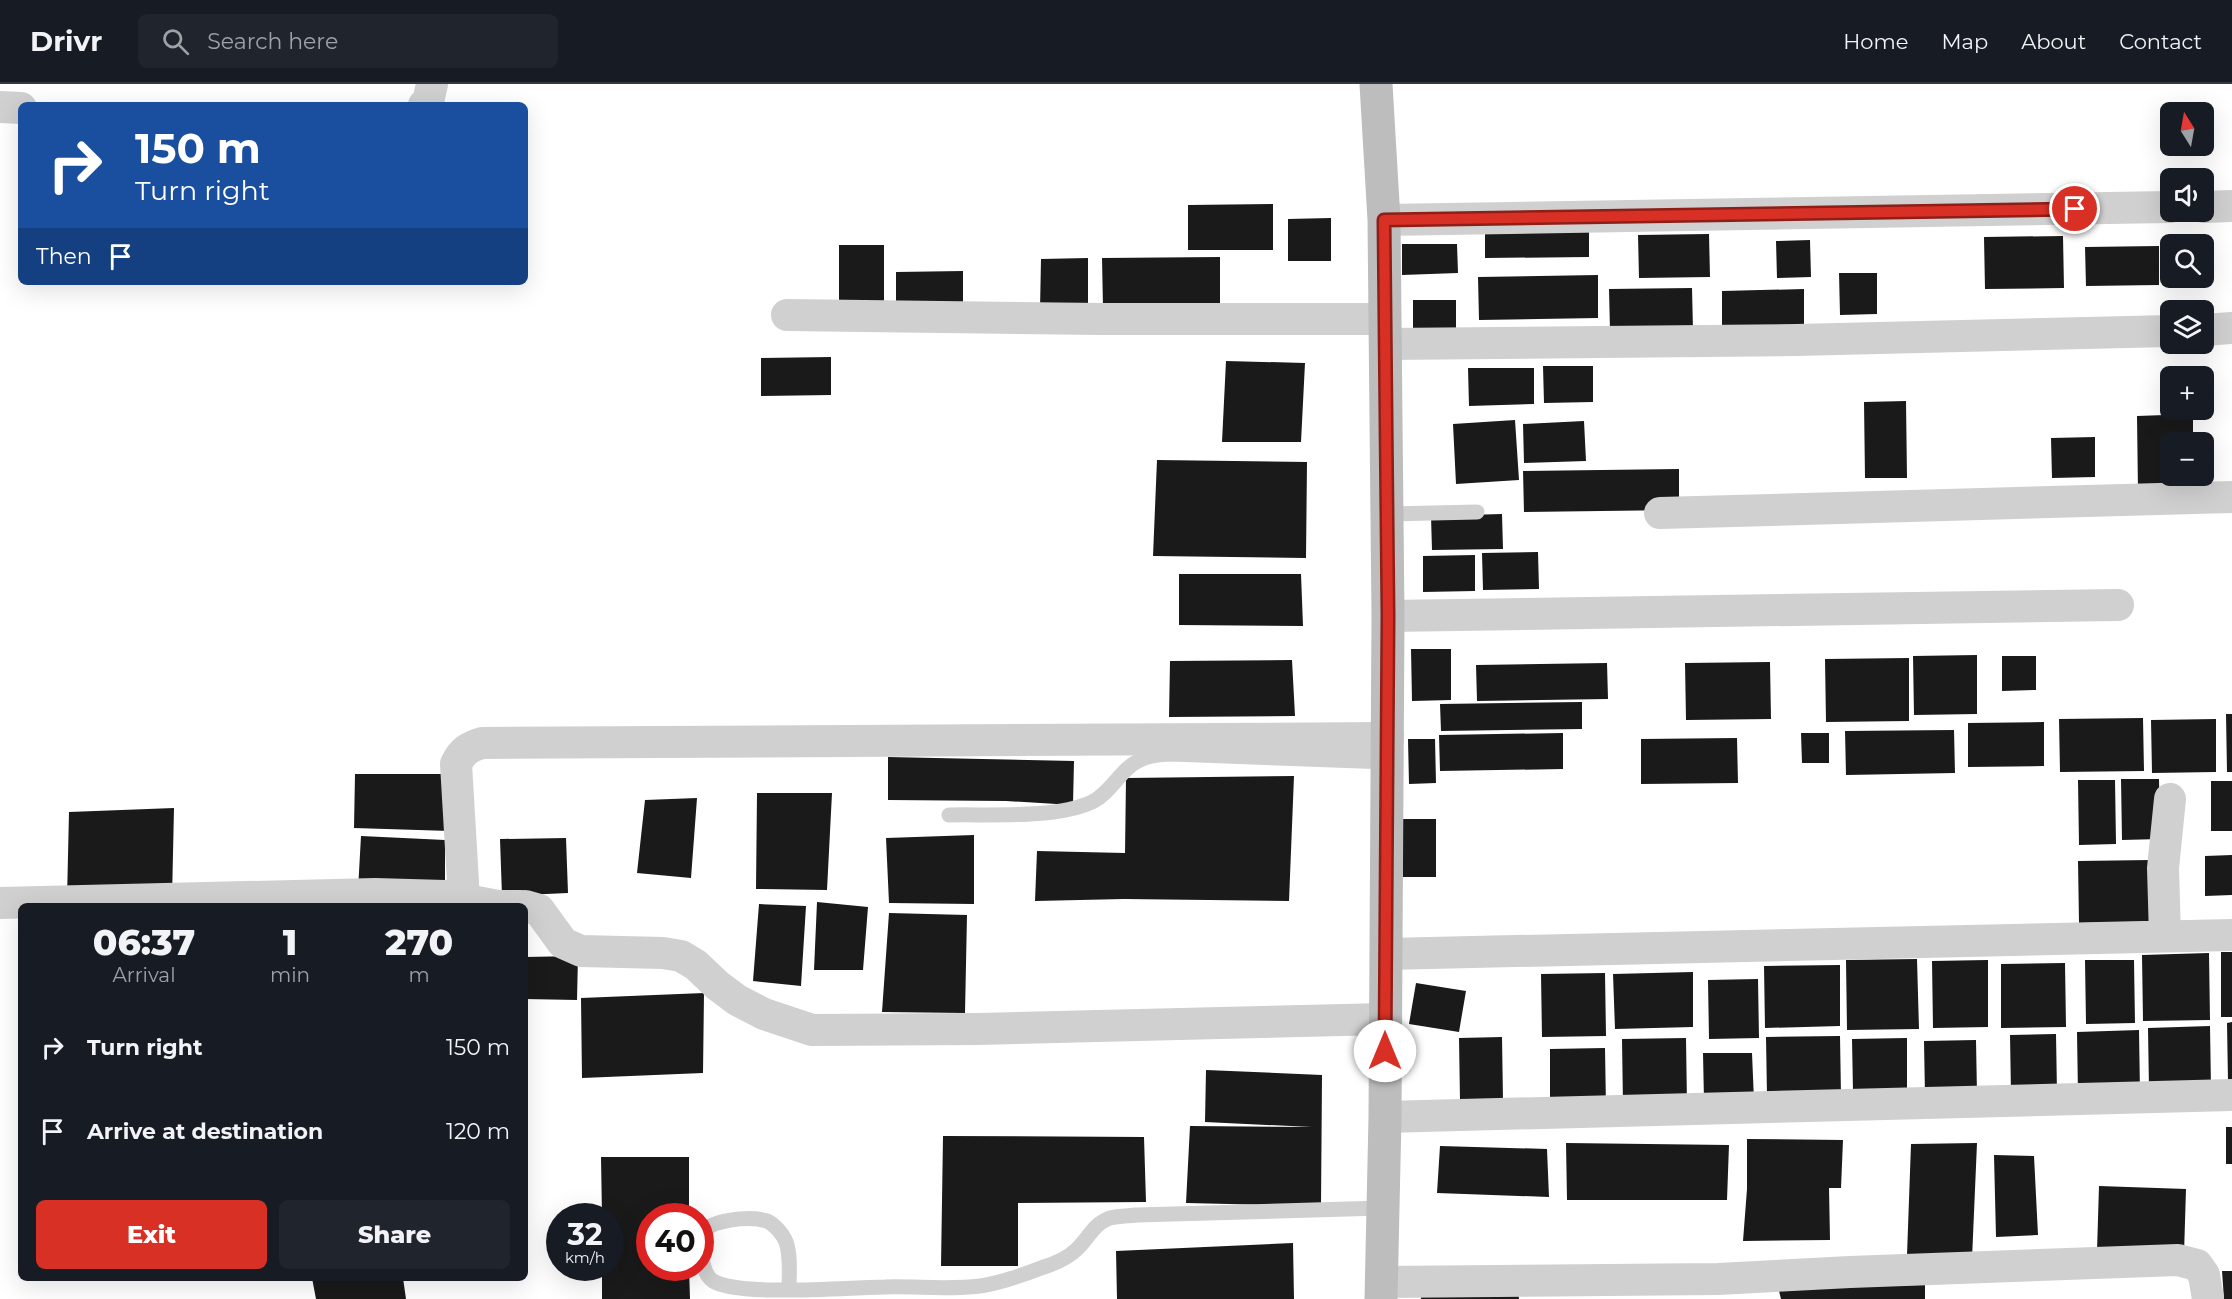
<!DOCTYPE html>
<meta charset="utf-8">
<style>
body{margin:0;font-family:Montserrat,sans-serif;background:#20242c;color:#f1f3f6;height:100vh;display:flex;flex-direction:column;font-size:22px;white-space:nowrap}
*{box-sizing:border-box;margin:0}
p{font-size:20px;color:#9ea1a6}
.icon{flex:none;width:33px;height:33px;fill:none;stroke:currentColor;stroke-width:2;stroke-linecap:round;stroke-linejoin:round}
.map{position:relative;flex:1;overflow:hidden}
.sheet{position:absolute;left:18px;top:819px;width:510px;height:378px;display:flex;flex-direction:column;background:#171b24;border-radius:9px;box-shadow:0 6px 24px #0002}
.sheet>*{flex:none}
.hud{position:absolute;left:18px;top:18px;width:510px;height:183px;border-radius:9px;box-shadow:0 6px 24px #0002;background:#1a4fa0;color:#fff;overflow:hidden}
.needle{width:39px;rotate:349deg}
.buttons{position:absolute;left:2160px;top:18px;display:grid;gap:12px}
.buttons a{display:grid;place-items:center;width:54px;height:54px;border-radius:9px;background:#171b24;box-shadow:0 6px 24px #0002;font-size:30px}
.speed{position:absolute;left:546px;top:1119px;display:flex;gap:12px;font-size:30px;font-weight:700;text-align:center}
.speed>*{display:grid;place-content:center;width:78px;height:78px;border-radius:50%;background:#171b24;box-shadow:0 6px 24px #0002;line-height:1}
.speed small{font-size:15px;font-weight:400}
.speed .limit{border:9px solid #d22;background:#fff;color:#111}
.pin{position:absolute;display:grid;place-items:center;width:51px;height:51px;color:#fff;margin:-26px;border:3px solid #fff;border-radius:50%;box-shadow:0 2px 6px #0007}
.me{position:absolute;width:66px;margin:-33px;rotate:0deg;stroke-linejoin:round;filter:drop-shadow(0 0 4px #0008)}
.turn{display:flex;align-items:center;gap:21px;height:126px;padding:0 18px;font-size:27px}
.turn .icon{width:78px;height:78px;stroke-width:2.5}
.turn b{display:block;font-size:42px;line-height:51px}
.then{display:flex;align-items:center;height:57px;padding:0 18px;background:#0003;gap:12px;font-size:22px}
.eta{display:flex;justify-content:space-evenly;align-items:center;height:102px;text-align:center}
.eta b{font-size:36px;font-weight:800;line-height:42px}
.primary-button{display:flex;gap:12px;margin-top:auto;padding:12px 18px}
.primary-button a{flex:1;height:69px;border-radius:9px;background:#d93025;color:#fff;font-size:24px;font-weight:800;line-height:69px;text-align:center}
.primary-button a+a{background:#20242c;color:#f1f3f6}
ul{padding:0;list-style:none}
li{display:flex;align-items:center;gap:18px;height:84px;padding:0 18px}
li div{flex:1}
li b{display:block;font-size:22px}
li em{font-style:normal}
header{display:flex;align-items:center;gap:36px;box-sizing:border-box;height:84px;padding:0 30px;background:#171b24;border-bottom:2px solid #363941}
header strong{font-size:28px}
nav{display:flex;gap:33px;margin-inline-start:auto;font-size:21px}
.search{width:420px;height:54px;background:#20242c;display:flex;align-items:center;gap:15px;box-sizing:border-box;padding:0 21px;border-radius:9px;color:#9ea1a6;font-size:22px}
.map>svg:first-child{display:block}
.building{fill:#1a1a1a}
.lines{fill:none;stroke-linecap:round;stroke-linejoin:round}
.lane{stroke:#d0d0d0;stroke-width:15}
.street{stroke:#d0d0d0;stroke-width:32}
.secondary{stroke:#bdbdbd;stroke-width:33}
.route-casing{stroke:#8d1f18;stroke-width:15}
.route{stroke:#d93025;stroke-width:10}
</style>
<header>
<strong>Drivr</strong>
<div class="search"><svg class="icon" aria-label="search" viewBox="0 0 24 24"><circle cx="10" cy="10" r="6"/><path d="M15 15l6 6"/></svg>Search here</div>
<nav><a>Home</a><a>Map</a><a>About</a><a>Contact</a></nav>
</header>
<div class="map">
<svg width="2232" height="1215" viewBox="0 0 2232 1215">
<rect width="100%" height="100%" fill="#fff"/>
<path class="building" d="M 1273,120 L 1273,166 L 1188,166 L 1188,121 Z
M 1331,134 L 1331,177 L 1288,177 L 1288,135 Z
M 1589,134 L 1589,173 L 1485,174 L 1485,135 Z
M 1709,150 L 1710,193 L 1639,194 L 1638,151 Z
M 2063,152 L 2064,204 L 1985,205 L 1984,153 Z
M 1810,156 L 1811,193 L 1777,194 L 1776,157 Z
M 1402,160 L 1457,160 L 1458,189 L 1402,191 Z
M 839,161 L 884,161 L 884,226 L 839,226 Z
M 2159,162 L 2159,201 L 2086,202 L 2085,163 Z
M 1220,173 L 1220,223 L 1103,224 L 1102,174 Z
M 1088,174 L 1088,225 L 1040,226 L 1041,175 Z
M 963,187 L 963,220 L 896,220 L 896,188 Z
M 1839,189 L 1877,189 L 1877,230 L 1840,231 Z
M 1598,191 L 1598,234 L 1479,236 L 1478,193 Z
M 1692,204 L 1693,246 L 1610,247 L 1609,205 Z
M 1804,205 L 1804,248 L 1722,250 L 1722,207 Z
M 1413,216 L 1456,216 L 1456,250 L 1413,251 Z
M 831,273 L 831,311 L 761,312 L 761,274 Z
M 1226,277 L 1305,279 L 1301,358 L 1222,358 Z
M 1543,282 L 1593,282 L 1593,318 L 1544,319 Z
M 1468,284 L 1534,284 L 1534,320 L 1469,322 Z
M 1906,317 L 1907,394 L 1865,394 L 1864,318 Z
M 2193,330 L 2193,358 L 2170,358 L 2170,392 L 2194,392 L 2194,408 L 2138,409 L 2137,332 Z
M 1515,336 L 1519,396 L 1456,400 L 1453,340 Z
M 1584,337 L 1586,377 L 1524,379 L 1523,340 Z
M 2095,353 L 2095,393 L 2052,394 L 2051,354 Z
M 1157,376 L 1307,378 L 1306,474 L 1153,472 Z
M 1679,385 L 1679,426 L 1524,428 L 1523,387 Z
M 1502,430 L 1503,465 L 1432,466 L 1431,432 Z
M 1538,468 L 1539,505 L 1483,506 L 1482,469 Z
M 1475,471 L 1475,507 L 1423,508 L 1423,472 Z
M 1179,490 L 1301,490 L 1303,542 L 1179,541 Z
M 1411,565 L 1451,565 L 1451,616 L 1412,617 Z
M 1977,571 L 1977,630 L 1914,631 L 1913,572 Z
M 2002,572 L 2036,572 L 2036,606 L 2002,607 Z
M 1909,574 L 1909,637 L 1826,638 L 1825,575 Z
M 1292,576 L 1295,632 L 1169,633 L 1170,577 Z
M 1770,578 L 1771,635 L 1686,636 L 1685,579 Z
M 1607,579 L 1608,615 L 1477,617 L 1476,581 Z
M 1582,618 L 1582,645 L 1441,647 L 1440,620 Z
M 2226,630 L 2232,630 L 2232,688 L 2227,688 Z
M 2143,634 L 2144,687 L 2060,688 L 2059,635 Z
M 2216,635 L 2216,688 L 2152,689 L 2151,636 Z
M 2044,638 L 2044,682 L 1968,683 L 1968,639 Z
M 1954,646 L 1955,689 L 1846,691 L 1845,647 Z
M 1563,649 L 1563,685 L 1440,687 L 1439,651 Z
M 1801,649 L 1829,649 L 1829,679 L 1802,679 Z
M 1737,654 L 1738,699 L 1641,700 L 1641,655 Z
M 1408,655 L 1435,655 L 1436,699 L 1409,700 Z
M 888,673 L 1074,677 L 1073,721 L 1006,717 L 888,716 Z
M 355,690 L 450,690 L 450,747 L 354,744 Z
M 1294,692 L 1289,817 L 1124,815 L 1035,817 L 1037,767 L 1125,769 L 1126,694 Z
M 2121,695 L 2159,695 L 2160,755 L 2122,756 Z
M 2078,696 L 2115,696 L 2116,760 L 2079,761 Z
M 2211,697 L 2232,697 L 2232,747 L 2211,747 Z
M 757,709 L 832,709 L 827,806 L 756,805 Z
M 697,714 L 691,794 L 637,789 L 645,716 Z
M 174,724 L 172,815 L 67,815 L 69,728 Z
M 1402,735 L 1436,735 L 1436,793 L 1403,793 Z
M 974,751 L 974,820 L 889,819 L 886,754 Z
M 361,752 L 445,756 L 445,807 L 358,806 Z
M 566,754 L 568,809 L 502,812 L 500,755 Z
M 2232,771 L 2232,811 L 2205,812 L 2205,772 Z
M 2151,776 L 2152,838 L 2079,839 L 2078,777 Z
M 817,818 L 868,823 L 863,886 L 814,886 Z
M 759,820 L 806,822 L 801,902 L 753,897 Z
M 889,829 L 967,831 L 965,929 L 882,928 Z
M 2221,868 L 2232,868 L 2232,933 L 2221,933 Z
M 2209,869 L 2210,936 L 2143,937 L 2142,871 Z
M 578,872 L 577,916 L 525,915 L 525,873 Z
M 1917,875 L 1919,945 L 1847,946 L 1846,876 Z
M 1988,876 L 1988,943 L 1933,944 L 1932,877 Z
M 2085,876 L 2134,876 L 2135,939 L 2086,940 Z
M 2065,879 L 2066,943 L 2001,944 L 2001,880 Z
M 1840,881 L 1840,942 L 1765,944 L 1764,882 Z
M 1693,888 L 1693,943 L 1615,945 L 1613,890 Z
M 1605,889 L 1606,952 L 1542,953 L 1541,890 Z
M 1758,895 L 1759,954 L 1709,955 L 1708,896 Z
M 1416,899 L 1466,907 L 1459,948 L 1409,940 Z
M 704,909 L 703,989 L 582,994 L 581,914 Z
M 2232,938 L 2232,998 L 2228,998 L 2227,939 Z
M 2210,942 L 2211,1005 L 2149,1006 L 2148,944 Z
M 2139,946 L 2140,1010 L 2078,1011 L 2077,948 Z
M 2056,950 L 2057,1010 L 2011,1010 L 2010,951 Z
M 1840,952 L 1841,1012 L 1767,1013 L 1766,953 Z
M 1502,953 L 1503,1017 L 1460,1017 L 1459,954 Z
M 1686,954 L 1687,1021 L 1623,1022 L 1622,955 Z
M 1907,954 L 1907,1008 L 1853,1008 L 1852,955 Z
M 1976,956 L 1977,1011 L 1925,1012 L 1924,957 Z
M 1605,964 L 1606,1024 L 1550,1025 L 1550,965 Z
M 1703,969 L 1752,969 L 1754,1017 L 1704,1017 Z
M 1206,986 L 1322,991 L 1321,1122 L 1186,1119 L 1190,1042 L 1312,1043 L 1205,1038 Z
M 2226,1043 L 2232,1043 L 2232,1080 L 2226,1080 Z
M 943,1052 L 1144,1053 L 1146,1118 L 1018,1119 L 1018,1182 L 941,1182 Z
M 1747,1055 L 1843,1056 L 1841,1104 L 1829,1104 L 1830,1156 L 1743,1157 L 1747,1105 Z
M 1566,1059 L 1729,1061 L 1727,1116 L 1567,1116 Z
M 1977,1059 L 1972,1175 L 1907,1171 L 1911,1060 Z
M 1440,1062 L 1547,1065 L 1549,1113 L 1437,1109 Z
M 1994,1071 L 2034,1072 L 2038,1151 L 1996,1153 Z
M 601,1073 L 689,1073 L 689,1132 L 650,1132 L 650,1184 L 689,1184 L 690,1215 L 602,1215 L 602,1184 L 610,1184 L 610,1132 L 602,1132 Z
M 2099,1102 L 2186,1105 L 2184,1170 L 2097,1167 Z
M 1293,1159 L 1294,1215 L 1117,1215 L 1116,1167 Z
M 2222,1187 L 2232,1187 L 2232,1215 L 2224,1215 Z
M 312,1194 L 403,1194 L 406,1215 L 316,1215 Z
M 1925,1201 L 1925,1215 L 1781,1215 L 1778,1203 Z
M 1518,1204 L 1519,1215 L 1421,1215 L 1420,1206 Z"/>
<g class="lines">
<path class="lane" d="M 1388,430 L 1477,428
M 949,731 C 990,730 1055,735 1092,718 C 1112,708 1120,685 1140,676 C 1150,671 1161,670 1172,670 L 1388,678
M 700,1151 C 709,1135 750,1132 767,1137 C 774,1140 783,1150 786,1158 C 791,1172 789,1191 789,1205
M 700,1155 C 702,1167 701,1189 713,1197 C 739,1213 851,1203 885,1203 C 917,1202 948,1206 980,1202 C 1000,1199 1023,1191 1041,1184 C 1054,1180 1068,1174 1077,1165 C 1089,1154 1093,1140 1110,1134 C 1118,1132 1128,1132 1137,1131 L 1382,1124"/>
<path class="street" d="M 424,21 L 428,18 L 432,0
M 0,23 L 21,24
M 2204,123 L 2232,122
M 1384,136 L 2170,123
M 787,231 L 1102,235 L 1385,235
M 2204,246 L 2232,244
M 1386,260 L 1796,256 L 2170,247
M 1660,429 L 2232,413
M 1388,532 L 2118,521
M 464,815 L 456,680 C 462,667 469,663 482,659 L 1388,654
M 0,819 L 375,810 L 445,812 L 498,822 L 521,822
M 525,822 L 539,826 L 563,859 L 581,867 L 663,869 L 681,872 L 696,881 L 717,901 L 737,916 L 764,930 L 812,946 L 978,945 L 1385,935
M 2165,852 L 2163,784 L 2170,715
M 1386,870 L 2232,851
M 1385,1033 L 2232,1011
M 1381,1198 L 1718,1195 L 1850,1188 L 2178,1176 L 2197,1181 L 2204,1191 L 2208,1215"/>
<path class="secondary" d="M 1376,0 L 1384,136 L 1388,532 L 1385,1033 L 1381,1215"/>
</g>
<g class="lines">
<defs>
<path id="route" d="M 1385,967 L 1388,532 L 1384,136 L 2075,125"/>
</defs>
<use href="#route" class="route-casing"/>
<use href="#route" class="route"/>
</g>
</svg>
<div class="buttons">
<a><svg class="needle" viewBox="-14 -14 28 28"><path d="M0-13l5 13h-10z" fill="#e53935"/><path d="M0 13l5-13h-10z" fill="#9ea1a6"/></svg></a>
<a><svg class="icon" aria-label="sound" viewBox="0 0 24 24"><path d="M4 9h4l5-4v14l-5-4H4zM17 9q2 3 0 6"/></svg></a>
<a><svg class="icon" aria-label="search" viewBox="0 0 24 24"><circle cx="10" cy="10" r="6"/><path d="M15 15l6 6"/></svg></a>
<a><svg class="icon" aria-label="layers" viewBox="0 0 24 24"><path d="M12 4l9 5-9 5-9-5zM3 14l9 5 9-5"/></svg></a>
<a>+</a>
<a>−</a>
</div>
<div class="speed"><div>32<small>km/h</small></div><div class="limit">40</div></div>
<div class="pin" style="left:2075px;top:125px;background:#d93025"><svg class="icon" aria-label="arrive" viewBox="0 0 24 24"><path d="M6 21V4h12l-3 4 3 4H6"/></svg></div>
<svg class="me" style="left:1385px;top:967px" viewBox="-20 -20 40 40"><circle r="19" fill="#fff"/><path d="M0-13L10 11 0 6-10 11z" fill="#d93025"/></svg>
<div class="hud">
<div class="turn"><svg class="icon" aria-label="right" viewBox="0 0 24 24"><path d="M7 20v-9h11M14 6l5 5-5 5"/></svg><div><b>150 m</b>Turn right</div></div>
<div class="then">Then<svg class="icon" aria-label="arrive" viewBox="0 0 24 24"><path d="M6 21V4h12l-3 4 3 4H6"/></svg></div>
</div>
<section class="sheet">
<div class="eta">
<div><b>06:37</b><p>Arrival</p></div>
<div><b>1</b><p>min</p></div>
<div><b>270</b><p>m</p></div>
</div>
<ul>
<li><svg class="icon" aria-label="right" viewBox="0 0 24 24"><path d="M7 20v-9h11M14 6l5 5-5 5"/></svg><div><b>Turn right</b></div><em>150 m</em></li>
<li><svg class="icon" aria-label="arrive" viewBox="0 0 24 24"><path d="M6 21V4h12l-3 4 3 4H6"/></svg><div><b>Arrive at destination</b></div><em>120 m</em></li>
</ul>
<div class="primary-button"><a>Exit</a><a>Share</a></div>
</section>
</div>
